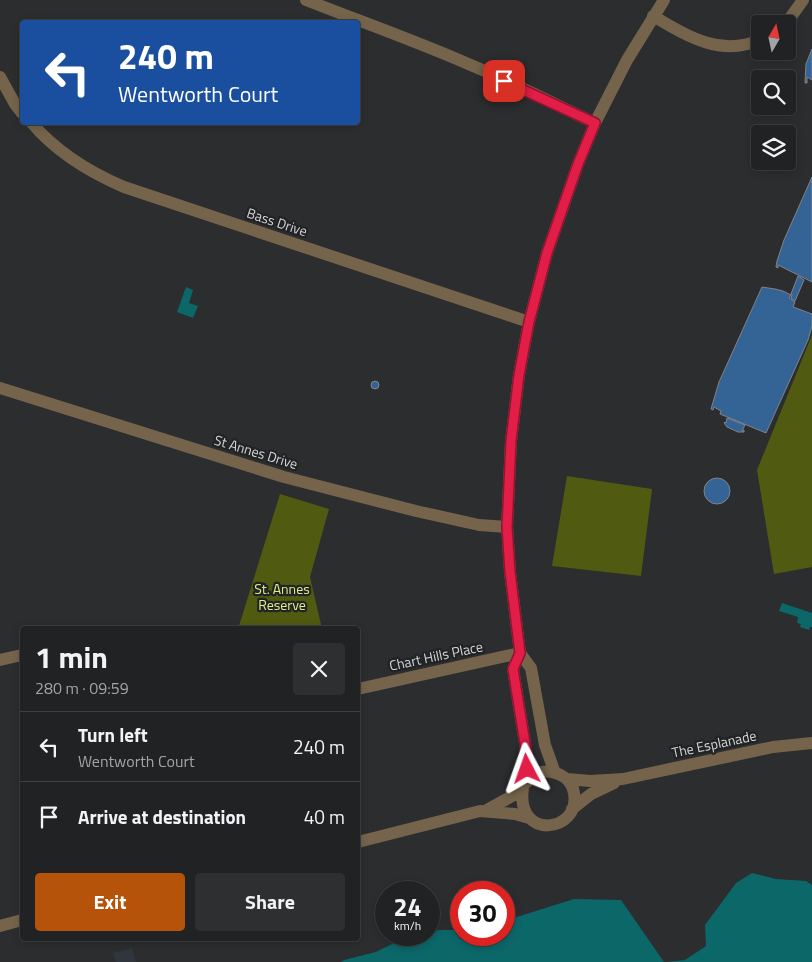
<!DOCTYPE html>
<meta charset="utf-8">
<style>
body{margin:0;font-family:"Titillium Web",sans-serif;background:#2d2f30;color:#f1f3f6;height:100vh;display:flex;flex-direction:column;font-size:19px;white-space:nowrap}
*{box-sizing:border-box;margin:0}
p{font-size:16px;color:#a2a4a6}
.icon{flex:none;width:28px;height:28px;fill:none;stroke:currentColor;stroke-width:2;stroke-linecap:round;stroke-linejoin:round}
.map{position:relative;flex:1;overflow:hidden}
.panel{position:absolute;left:20px;top:626px;width:340px;height:315px;display:flex;flex-direction:column;background:#202223;border-radius:5px;box-shadow:0 2px 8px #0003,0 0 0 1px #3d3f41}
.panel>*{flex:none}
.top-card{position:absolute;left:20px;top:20px;width:340px;height:105px;border-radius:5px;box-shadow:0 2px 8px #0003,0 0 0 1px #3d3f41;background:#1a4fa0;color:#fff;overflow:hidden}
.needle{width:32px;rotate:9deg}
.tools{position:absolute;left:751px;top:15px;display:grid;gap:10px}
.tools a{display:grid;place-items:center;width:45px;height:45px;border-radius:5px;background:#202223;box-shadow:0 2px 8px #0003,0 0 0 1px #3d3f41;font-size:25px}
.speed{position:absolute;left:375px;top:881px;display:flex;gap:10px;font-size:25px;font-weight:700;text-align:center}
.speed>*{display:grid;place-content:center;width:65px;height:65px;border-radius:50%;background:#202223;box-shadow:0 2px 8px #0003,0 0 0 1px #3d3f41;line-height:1}
.speed small{font-size:12px;font-weight:400}
.speed .limit{border:8px solid #d22;background:#fff;color:#111}
.pin{position:absolute;display:grid;place-items:center;width:42px;height:42px;color:#fff;margin:-21px;border-radius:10px;box-shadow:0 2px 8px #0006}
.me{position:absolute;width:55px;margin:-28px;rotate:356deg;stroke-linejoin:round;filter:drop-shadow(0 0 4px #0008)}
.turn{display:flex;align-items:center;gap:18px;height:105px;padding:0 15px;font-size:22px}
.turn .icon{width:65px;height:65px;stroke-width:2.5}
.turn b{display:block;font-size:35px;line-height:42px}
.round{display:grid;place-items:center;flex:none;width:52px;height:52px;border-radius:5px;background:#2d2f30}
.head{display:flex;align-items:center;justify-content:space-between;height:85px;padding:0 15px}
h1{font-size:30px;font-weight:700;line-height:38px}
.action{display:flex;gap:10px;margin-top:auto;padding:10px 15px}
.action a{flex:1;height:58px;border-radius:5px;background:#b45309;color:#fff;font-size:20px;font-weight:700;line-height:58px;text-align:center}
.action a+a{background:#2d2f30;color:#f1f3f6}
ul{padding:0;list-style:none}
li{display:flex;align-items:center;gap:15px;height:70px;padding:0 15px;border-top:1px solid #3d3f41}
li div{flex:1}
li b{display:block;font-size:19px}
li em{font-style:normal}
.map>svg:first-child{display:block}
.built{fill:#30363d}
.green{fill:#515a11}
.water{fill:#0c6769}
.building{fill:#346496;stroke:#818386}
.lines{fill:none;stroke-linecap:round;stroke-linejoin:round}
.minor{stroke:#75644b;stroke-width:12}
.route-casing{stroke:#92132f;stroke-width:12}
.route{stroke:#e11d48;stroke-width:9}
.labels{text-anchor:middle;stroke-width:4.5;stroke-linejoin:round;paint-order:stroke}
.street-label{font-size:14px;fill:#d4d5d6;stroke:#212325}
.park-label{font-size:14px;fill:#dced89;stroke:#212325}
</style>
<div class="map">
<svg width="812" height="962" viewBox="0 0 812 962">
<rect width="100%" height="100%" fill="#2b2d2f"/>
<path class="built" d="M 132,948 L 136,962 L 116,962 L 113,953 Z"/>
<path class="green" d="M 812,335 L 812,567 L 774,574 L 757,470 Z
M 567,476 L 652,489 L 641,576 L 552,566 Z
M 280,494 L 329,509 L 310,577 L 322,629 L 238,629 Z"/>
<path class="water" d="M 186,287 L 193,290 L 189,303 L 198,306 L 193,318 L 177,312 Z
M 782,603 L 812,613 L 812,627 L 810,627 L 809,630 L 800,627 L 801,624 L 797,623 L 798,617 L 779,611 Z
M 752,873 L 776,879 L 806,881 L 812,885 L 812,962 L 666,962 L 685,960 L 706,946 L 705,925 L 736,883 Z
M 574,899 L 621,900 L 664,962 L 341,962 L 344,960 L 376,952 L 408,936 L 415,935 L 429,935 L 429,932 L 439,930 L 461,930 L 461,935 L 504,935 L 504,921 Z"/>
<path class="building" d="M 812,49 L 812,80 L 807,77 L 807,83 L 805,83 L 806,64 Z
M 812,177 L 812,282 L 778,265 L 778,268 L 776,267 L 777,261 L 784,240 Z
M 798,276 L 804,280 L 795,301 L 791,298 L 792,295 L 791,294 Z
M 762,287 L 775,289 L 783,291 L 791,295 L 789,298 L 795,302 L 793,307 L 812,314 L 812,326 L 808,340 L 766,433 L 720,414 L 721,411 L 714,407 L 713,410 L 711,409 L 719,382 Z
M371 385a4 4 0 1 1 8 0a4 4 0 1 1-8 0Z
M 727,418 L 745,425 L 742,431 L 744,430 L 744,432 L 738,432 L 727,427 L 724,423 L 725,422 L 726,423 Z
M704 491a13 13 0 1 1 26 0a13 13 0 1 1-26 0Z"/>
<g class="lines">
<path class="minor" d="M 306,0 C 359,21 413,40 466,63 C 510,81 552,103 595,123
M 653,16 C 687,36 720,57 760,40
M 785,24 L 788,21 L 803,0
M 0,77 L 15,104 L 22,113
M 31,122 C 56,152 89,172 124,187 L 529,322
M 0,388 L 284,477 L 416,511 L 479,525 L 507,527
M 520,653 L 513,669 L 527,756 L 527,782
M 0,660 L 22,655
M 358,689 L 520,653
M 555,773 L 545,745 L 531,668 L 520,653 L 510,572 L 507,527 L 511,441 L 519,375 L 529,322 L 547,253 L 578,164 L 595,123 L 627,60 L 664,0
M 567,779 L 590,781 L 623,779 L 773,747 L 812,743
M 572,809 L 591,794 L 614,783
M 485,811 C 495,805 506,800 515,794 C 522,789 525,782 531,777 C 546,765 571,774 574,793 C 581,833 515,841 523,788
M 358,842 L 480,811 L 515,814 L 529,818
M 0,926 L 22,920"/>
</g>
<g class="lines">
<defs>
<path id="route" d="M 504,81 L 595,123 L 578,164 L 547,253 L 529,322 L 519,375 L 511,441 L 507,527 L 510,572 L 520,653 L 513,669 L 527,756 L 527,769"/>
</defs>
<use href="#route" class="route-casing"/>
<use href="#route" class="route"/>
</g>
<g class="labels">
<g class="street-label">
<text transform="translate(277 222) rotate(18)" y="5">Bass Drive</text>
<text transform="translate(256 452) rotate(17)" y="5">St Annes Drive</text>
<text transform="translate(436 656) rotate(-12)" y="5">Chart Hills Place</text>
<text transform="translate(714 744) rotate(-12)" y="5">The Esplanade</text>
</g>
<g class="park-label">
<text x="282" y="594">St. Annes<tspan x="282" dy="16">Reserve</tspan></text>
</g>
</g>
</svg>
<div class="tools">
<a><svg class="needle" viewBox="-14 -14 28 28"><path d="M0-13l5 13h-10z" fill="#e53935"/><path d="M0 13l5-13h-10z" fill="#a2a4a6"/></svg></a>
<a><svg class="icon" aria-label="search" viewBox="0 0 24 24"><circle cx="10" cy="10" r="6"/><path d="M15 15l6 6"/></svg></a>
<a><svg class="icon" aria-label="layers" viewBox="0 0 24 24"><path d="M12 4l9 5-9 5-9-5zM3 14l9 5 9-5"/></svg></a>
</div>
<div class="speed"><div>24<small>km/h</small></div><div class="limit">30</div></div>
<div class="pin" style="left:504px;top:81px;background:#d93025"><svg class="icon" aria-label="arrive" viewBox="0 0 24 24"><path d="M6 21V4h12l-3 4 3 4H6"/></svg></div>
<svg class="me" style="left:527px;top:769px" viewBox="-20 -20 40 40"><path d="M0-17L14 15 0 8-14 15z" fill="#e11d48" stroke="#fff" stroke-width="4"/></svg>
<div class="top-card">
<div class="turn"><svg class="icon" aria-label="left" viewBox="0 0 24 24"><path d="M17 20v-9H6M10 6l-5 5 5 5"/></svg><div><b>240 m</b>Wentworth Court</div></div>
</div>
<section class="panel">
<div class="head"><div><h1>1 min</h1><p>280 m · 09:59</p></div><a class="round"><svg class="icon" aria-label="close" viewBox="0 0 24 24"><path d="M6 6l12 12M18 6L6 18"/></svg></a></div>
<ul>
<li><svg class="icon" aria-label="left" viewBox="0 0 24 24"><path d="M17 20v-9H6M10 6l-5 5 5 5"/></svg><div><b>Turn left</b><p>Wentworth Court</p></div><em>240 m</em></li>
<li><svg class="icon" aria-label="arrive" viewBox="0 0 24 24"><path d="M6 21V4h12l-3 4 3 4H6"/></svg><div><b>Arrive at destination</b></div><em>40 m</em></li>
</ul>
<div class="action"><a>Exit</a><a>Share</a></div>
</section>
</div>
